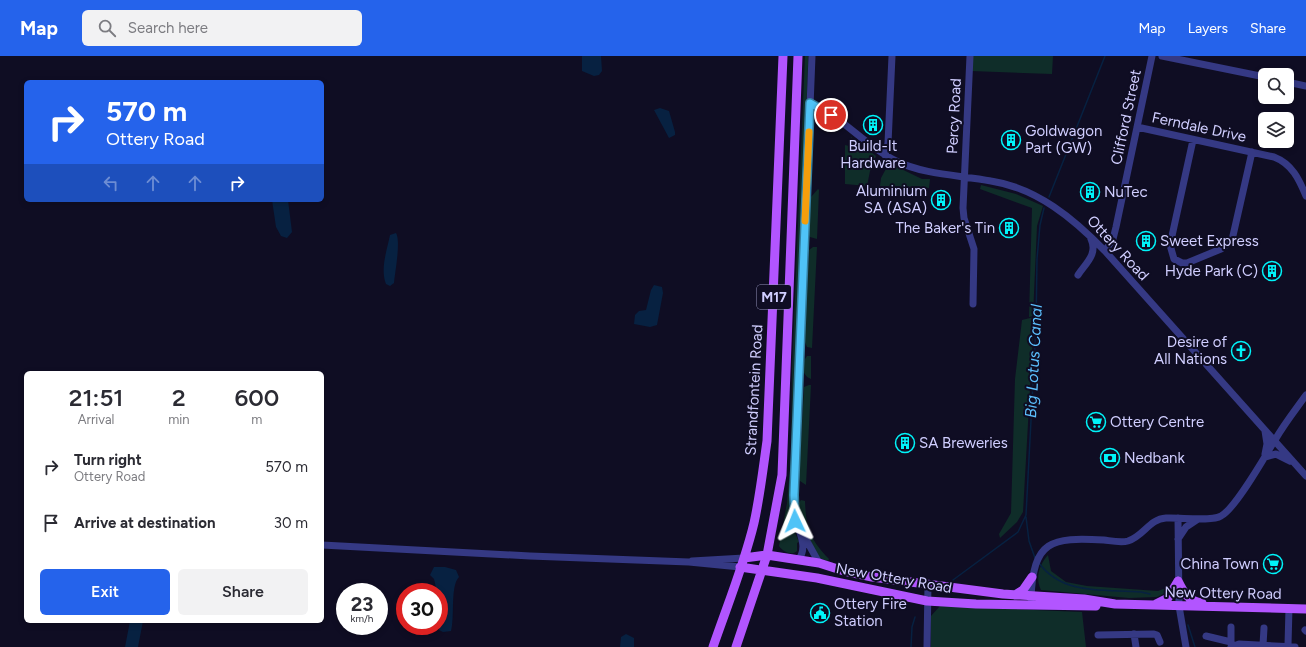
<!DOCTYPE html>
<style>
body{margin:0;font-family:Figtree,sans-serif;background:#f2f2f3;color:#2b2b33;height:100vh;display:flex;flex-direction:column;font-size:15px;white-space:nowrap}
*{box-sizing:border-box;margin:0}
p{font-size:13px;color:#7c7c81}
.icon{flex:none;width:22px;height:22px;fill:none;stroke:currentColor;stroke-width:2;stroke-linecap:round;stroke-linejoin:round}
.map{position:relative;flex:1;overflow:hidden}
.details{position:absolute;left:24px;top:315px;width:300px;height:252px;display:flex;flex-direction:column;background:#fff;border-radius:6px;box-shadow:0 2px 6px #0003}
.details>*{flex:none}
.top-card{position:absolute;left:24px;top:24px;width:300px;height:122px;border-radius:6px;box-shadow:0 2px 6px #0003;background:#2563eb;color:#fff;overflow:hidden}
.fabs{position:absolute;left:1258px;top:12px;display:grid;gap:8px}
.fabs a{display:grid;place-items:center;width:36px;height:36px;border-radius:6px;background:#fff;box-shadow:0 2px 6px #0003;font-size:20px}
.speed{position:absolute;left:336px;top:527px;display:flex;gap:8px;font-size:20px;font-weight:700;text-align:center}
.speed>*{display:grid;place-content:center;width:52px;height:52px;border-radius:50%;background:#fff;box-shadow:0 2px 6px #0003;line-height:1}
.speed small{font-size:10px;font-weight:400}
.speed .limit{border:6px solid #d22;background:#fff;color:#111}
.pin{position:absolute;display:grid;place-items:center;width:34px;height:34px;color:#fff;margin:-17px;border:2px solid #fff;border-radius:50%;box-shadow:0 1px 4px #0007}
.me{position:absolute;width:44px;margin:-22px;rotate:358deg;stroke-linejoin:round;filter:drop-shadow(0 0 3px #0008)}
.turn{display:flex;align-items:center;gap:14px;height:84px;padding:0 16px;font-size:18px}
.turn .icon{width:52px;height:52px;stroke-width:2.5}
.turn b{display:block;font-size:28px;line-height:34px}
.lanes{display:flex;align-items:center;height:38px;padding:0 16px;background:#0003;justify-content:center;gap:20px;direction:ltr}
.lanes .off{opacity:.35}
.eta{display:flex;justify-content:space-evenly;align-items:center;height:68px;text-align:center}
.eta b{font-size:24px;font-weight:600;line-height:28px}
.button{display:flex;gap:8px;margin-top:auto;padding:8px 16px}
.button a{flex:1;height:46px;border-radius:6px;background:#2563eb;color:#fff;font-size:16px;font-weight:600;line-height:46px;text-align:center}
.button a+a{background:#f2f2f3;color:#2b2b33}
ul{padding:0;list-style:none}
li{display:flex;align-items:center;gap:12px;height:56px;padding:0 16px}
li div{flex:1}
li b{display:block;font-size:15px}
li em{font-style:normal}
header{display:flex;align-items:center;gap:24px;box-sizing:border-box;height:56px;padding:0 20px;background:#2563eb;color:#fff}
header strong{font-size:19px}
nav{display:flex;gap:22px;margin-inline-start:auto;font-size:14px}
.search{width:280px;height:36px;background:#f2f2f3;display:flex;align-items:center;gap:10px;box-sizing:border-box;padding:0 14px;border-radius:6px;color:#7c7c81;font-size:15px}
.map>svg:first-child{display:block}
.green{fill:#0f2d29}
.water{fill:#072141}
.lines{fill:none;stroke-linecap:round;stroke-linejoin:round}
.stream{stroke:#072141;stroke-width:1.5}
.minor{stroke:#353984;stroke-width:7}
.major{stroke:#b255ff;stroke-width:9}
.route-casing{stroke:#337fa1;stroke-width:10}
.route{stroke:#4fc3f7;stroke-width:7}
.slow{stroke:#f59e0b;stroke-width:7}
.labels{text-anchor:middle;stroke-width:4;stroke-linejoin:round;paint-order:stroke}
.shield{fill:#0f0d23;stroke:#9694bd;stroke-width:1}
.shield-label{font-size:14px;font-weight:bold;fill:#d0ceff}
.street-label{font-size:15px;fill:#d0ceff;stroke:#0f0d23}
.poi-label{font-size:15px;fill:#d0ceff;stroke:#0f0d23;text-anchor:start}
.water-label{font-size:16px;font-style:italic;fill:#5cc0ff;stroke:#0f0d23}
</style>
<header>
<strong>Map</strong>
<div class="search"><svg class="icon" aria-label="search" viewBox="0 0 24 24"><circle cx="10" cy="10" r="6"/><path d="M15 15l6 6"/></svg>Search here</div>
<nav><a>Map</a><a>Layers</a><a>Share</a></nav>
</header>
<div class="map">
<svg width="1306" height="591" viewBox="0 0 1306 591">
<rect width="100%" height="100%" fill="#0f0d23"/>
<path class="green" d="M 805,0 L 808,0 L 808,9 L 791,467 L 799,486 L 797,487 L 797,495 C 792,500 783,496 779,490 L 787,447 L 791,401 L 792,313 Z
M 972,0 L 1053,0 L 1052,18 L 971,15 Z
M 851,81 L 876,100 L 870,115 L 867,130 L 845,128 L 845,89 L 849,90 Z
M 888,109 L 893,109 L 922,123 L 930,123 L 929,132 L 880,130 L 881,122 Z
M 981,129 L 1016,138 L 1043,150 L 1037,170 L 1033,260 L 1029,261 L 1032,152 L 980,133 Z
M 818,133 L 819,134 L 817,183 L 810,181 L 808,178 L 811,141 Z
M 813,191 L 817,191 L 812,292 L 807,291 L 804,284 L 809,194 Z
M 1034,261 L 1023,456 L 1017,466 L 1000,482 L 999,478 L 1011,457 L 1015,323 L 1022,264 Z
M 807,300 L 811,300 L 811,323 C 801,319 801,307 807,300 Z
M 809,329 L 811,329 L 806,429 L 800,425 L 799,420 L 804,331 Z
M 801,444 L 805,445 C 806,473 810,483 829,503 L 828,505 L 820,503 L 801,467 L 799,447 Z
M 1048,499 L 1051,515 L 1066,526 L 1087,530 L 1158,535 L 1171,530 L 1165,537 L 1157,541 L 1129,542 L 1041,534 C 1035,522 1039,509 1048,499 Z
M 940,550 L 1082,556 L 1086,591 L 931,591 L 931,560 Z"/>
<path class="water" d="M 582,0 L 601,0 L 602,15 L 599,19 L 594,20 L 582,15 Z
M 660,52 L 669,55 L 675,76 L 675,79 L 669,82 L 654,54 Z
M 272,144 L 288,144 L 292,176 L 287,182 L 281,180 L 276,171 Z
M 396,177 C 401,185 395,216 394,227 L 390,230 L 386,228 C 380,213 387,194 390,179 Z
M 654,229 L 662,231 L 663,237 L 657,269 L 650,271 L 634,268 L 635,259 L 639,255 L 646,254 L 651,234 Z
M 434,511 L 445,511 L 456,514 L 459,521 C 450,530 455,561 451,575 L 443,576 L 439,574 L 439,536 L 437,536 L 434,523 L 430,519 Z
M 130,565 L 143,565 L 138,591 L 125,591 Z
M 626,578 L 634,582 L 634,591 L 620,591 L 621,581 Z"/>
<g class="lines">
<path class="stream" d="M 1049,141 L 1105,0
M 1026,461 L 1029,485 L 1035,502
M 1039,507 C 1063,540 1105,533 1141,536 L 1150,538
M 953,524 L 1018,476 L 1026,459 L 1036,270 L 1037,203 L 1040,169 L 1044,152
M 1188,569 L 1195,591
M 911,591 L 912,571 L 915,561"/>
<path class="minor" d="M 970,0 L 963,152 L 964,162 L 974,193 L 973,248
M 1162,0 L 1265,21
M 1287,26 L 1306,30
M 810,47 C 842,60 865,90 896,105 C 925,119 959,119 991,125 C 1037,132 1074,163 1105,195 L 1306,420
M 1137,71 L 1274,101 C 1292,108 1299,123 1306,140
M 1193,84 L 1170,189 L 1174,203 L 1182,207 L 1187,207 L 1221,193 L 1232,184 L 1252,96
M 885,99 L 888,87 L 892,0
M 1105,195 L 1113,183 L 1116,171 L 1152,0
M 1078,219 C 1086,207 1098,198 1091,183
M 1265,398 L 1267,388 L 1265,375
M 1265,401 L 1276,398 L 1290,405
M 1178,462 L 1179,550 L 1186,591
M 803,478 L 819,507
M 1178,483 L 1186,471 L 1198,463
M 322,489 L 530,500 L 689,506 L 740,511
M 798,504 C 811,489 794,470 794,453 L 812,0
M 692,505 L 744,502
M 1031,543 C 1033,484 1051,481 1104,484 C 1112,485 1121,487 1128,485 C 1144,480 1149,463 1166,462 C 1179,461 1211,466 1221,460 C 1236,452 1265,400 1275,384 C 1284,368 1296,353 1306,339
M 1231,571 L 1231,586 L 1233,590
M 1305,574 L 1306,575
M 1134,578 L 1136,591
M 1098,579 L 1154,578 L 1157,579 L 1160,586
M 1206,580 L 1231,586
M 1263,589 L 1264,572
M 1288,589 L 1289,552
M 927,591 L 928,528
M 1231,591 L 1239,588 L 1295,591"/>
<path class="major" d="M 744,502 L 767,499 L 819,507 L 844,515 L 872,521 L 1003,538 L 1084,543 L 1115,548 L 1306,553
M 740,511 L 817,522 L 927,545 L 976,548 L 1096,550
M 1178,525 C 1184,537 1188,545 1202,547
M 1015,539 L 1023,534 L 1032,521
M 1156,548 L 1168,542 L 1178,525
M 713,591 C 727,550 744,509 754,467 C 760,440 763,413 767,385 L 783,0
M 736,591 L 767,499 L 782,419 L 798,0"/>
</g>
<g class="lines">
<defs>
<path id="route" d="M 795,465 L 794,439 L 810,47 L 831,59"/>
</defs>
<use href="#route" class="route-casing"/>
<use href="#route" class="route"/>
<path class="slow" d="M 805,165 L 809,76"/>
</g>
<defs>
<symbol id="building-ring" viewBox="-11 -11 22 22"><circle r="9.5" fill="#0f0d23" stroke="#00f4f9" stroke-width="1.5"/><path d="M-4-6H4V6H1V3H-1V6H-4ZM-2.5-4.3h1.7v1.8h-1.7ZM.8-4.3h1.7v1.8H.8ZM-2.5-1h1.7V.8h-1.7ZM.8-1h1.7V.8H.8Z" fill="#00f4f9"/></symbol>
<symbol id="church-ring" viewBox="-11 -11 22 22"><circle r="9.5" fill="#0f0d23" stroke="#00f4f9" stroke-width="1.5"/><path d="M-1.2-6h2.4v3.5h3.3v2.4h-3.3V6h-2.4V-.1h-3.3v-2.4h3.3Z" fill="#00f4f9"/></symbol>
<symbol id="supermarket-ring" viewBox="-11 -11 22 22"><circle r="9.5" fill="#0f0d23" stroke="#00f4f9" stroke-width="1.5"/><path d="M-6-5.5h2.5l.6 2H6L4.5 2H-2.5L-4.4-4H-6ZM-1.5 3.2a1.3 1.3 0 1 0 .1 0ZM3 3.2a1.3 1.3 0 1 0 .1 0Z" fill="#00f4f9"/></symbol>
<symbol id="bank-ring" viewBox="-11 -11 22 22"><circle r="9.5" fill="#0f0d23" stroke="#00f4f9" stroke-width="1.5"/><path d="M-6-4H6V4H-6ZM0-2.3a2.3 2.3 0 1 0 0 4.6a2.3 2.3 0 1 0 0-4.6Z" fill="#00f4f9"/></symbol>
<symbol id="civic-ring" viewBox="-11 -11 22 22"><circle r="9.5" fill="#0f0d23" stroke="#00f4f9" stroke-width="1.5"/><path d="M-.6-6.5H3V-4.5H.6V-3L4-1V1h2V6H-6V1h2V-1L-.6-3ZM-1.2 2.5V6h2.4V2.5Z" fill="#00f4f9"/></symbol>
</defs>
<g fill-rule="evenodd">
<use href="#building-ring" x="862" y="58" width="22" height="22"/>
<use href="#building-ring" x="1000" y="73" width="22" height="22"/>
<use href="#building-ring" x="1079" y="125" width="22" height="22"/>
<use href="#building-ring" x="930" y="133" width="22" height="22"/>
<use href="#building-ring" x="998" y="161" width="22" height="22"/>
<use href="#building-ring" x="1135" y="174" width="22" height="22"/>
<use href="#building-ring" x="1261" y="204" width="22" height="22"/>
<use href="#church-ring" x="1230" y="284" width="22" height="22"/>
<use href="#supermarket-ring" x="1085" y="355" width="22" height="22"/>
<use href="#building-ring" x="894" y="376" width="22" height="22"/>
<use href="#bank-ring" x="1099" y="391" width="22" height="22"/>
<use href="#supermarket-ring" x="1262" y="497" width="22" height="22"/>
<use href="#civic-ring" x="809" y="546" width="22" height="22"/>
</g>
<g class="labels">
<rect class="shield" x="757" y="229" width="34" height="24" rx="3"/>
<g class="shield-label">
<text x="774" y="246">M17</text>
</g>
<g class="street-label">
<text transform="translate(954 60) rotate(-87)" y="5">Percy Road</text>
<text transform="translate(1126 61) rotate(-78)" y="5">Clifford Street</text>
<text transform="translate(1199 71) rotate(12)" y="5">Ferndale Drive</text>
<text transform="translate(1118 192) rotate(47)" y="5">Ottery Road</text>
<text transform="translate(754 334) rotate(-87)" y="5">Strandfontein Road</text>
<text transform="translate(894 522) rotate(10)" y="5">New Ottery Road</text>
<text transform="translate(1223 537) rotate(1)" y="5">New Ottery Road</text>
</g>
<g class="poi-label">
<text x="1025" y="80">Goldwagon<tspan x="1025" dy="17">Part (GW)</tspan></text>
<text x="873" y="95" text-anchor="middle">Build-It<tspan x="873" dy="17">Hardware</tspan></text>
<text x="927" y="140" text-anchor="end">Aluminium<tspan x="927" dy="17">SA (ASA)</tspan></text>
<text x="1104" y="141">NuTec</text>
<text x="995" y="177" text-anchor="end">The Baker's Tin</text>
<text x="1160" y="190">Sweet Express</text>
<text x="1258" y="220" text-anchor="end">Hyde Park (C)</text>
<text x="1227" y="291" text-anchor="end">Desire of<tspan x="1227" dy="17">All Nations</tspan></text>
<text x="1110" y="371">Ottery Centre</text>
<text x="919" y="392">SA Breweries</text>
<text x="1124" y="407">Nedbank</text>
<text x="1259" y="513" text-anchor="end">China Town</text>
<text x="834" y="553">Ottery Fire<tspan x="834" dy="17">Station</tspan></text>
</g>
<g class="water-label">
<text transform="translate(1033 305) rotate(-87)" y="6">Big Lotus Canal</text>
</g>
</g>
</svg>
<div class="fabs">
<a><svg class="icon" aria-label="search" viewBox="0 0 24 24"><circle cx="10" cy="10" r="6"/><path d="M15 15l6 6"/></svg></a>
<a><svg class="icon" aria-label="layers" viewBox="0 0 24 24"><path d="M12 4l9 5-9 5-9-5zM3 14l9 5 9-5"/></svg></a>
</div>
<div class="speed"><div>23<small>km/h</small></div><div class="limit">30</div></div>
<div class="pin" style="left:831px;top:59px;background:#d93025"><svg class="icon" aria-label="arrive" viewBox="0 0 24 24"><path d="M6 21V4h12l-3 4 3 4H6"/></svg></div>
<svg class="me" style="left:795px;top:465px" viewBox="-20 -20 40 40"><path d="M0-17L14 15 0 8-14 15z" fill="#4fc3f7" stroke="#fff" stroke-width="4"/></svg>
<div class="top-card">
<div class="turn"><svg class="icon" aria-label="right" viewBox="0 0 24 24"><path d="M7 20v-9h11M14 6l5 5-5 5"/></svg><div><b>570 m</b>Ottery Road</div></div>
<div class="lanes"><svg class="icon off" aria-label="left" viewBox="0 0 24 24"><path d="M17 20v-9H6M10 6l-5 5 5 5"/></svg><svg class="icon off" aria-label="ahead" viewBox="0 0 24 24"><path d="M12 20V5M6 11l6-6 6 6"/></svg><svg class="icon off" aria-label="ahead" viewBox="0 0 24 24"><path d="M12 20V5M6 11l6-6 6 6"/></svg><svg class="icon" aria-label="right" viewBox="0 0 24 24"><path d="M7 20v-9h11M14 6l5 5-5 5"/></svg></div>
</div>
<section class="details">
<div class="eta">
<div><b>21:51</b><p>Arrival</p></div>
<div><b>2</b><p>min</p></div>
<div><b>600</b><p>m</p></div>
</div>
<ul>
<li><svg class="icon" aria-label="right" viewBox="0 0 24 24"><path d="M7 20v-9h11M14 6l5 5-5 5"/></svg><div><b>Turn right</b><p>Ottery Road</p></div><em>570 m</em></li>
<li><svg class="icon" aria-label="arrive" viewBox="0 0 24 24"><path d="M6 21V4h12l-3 4 3 4H6"/></svg><div><b>Arrive at destination</b></div><em>30 m</em></li>
</ul>
<div class="button"><a>Exit</a><a>Share</a></div>
</section>
</div>
